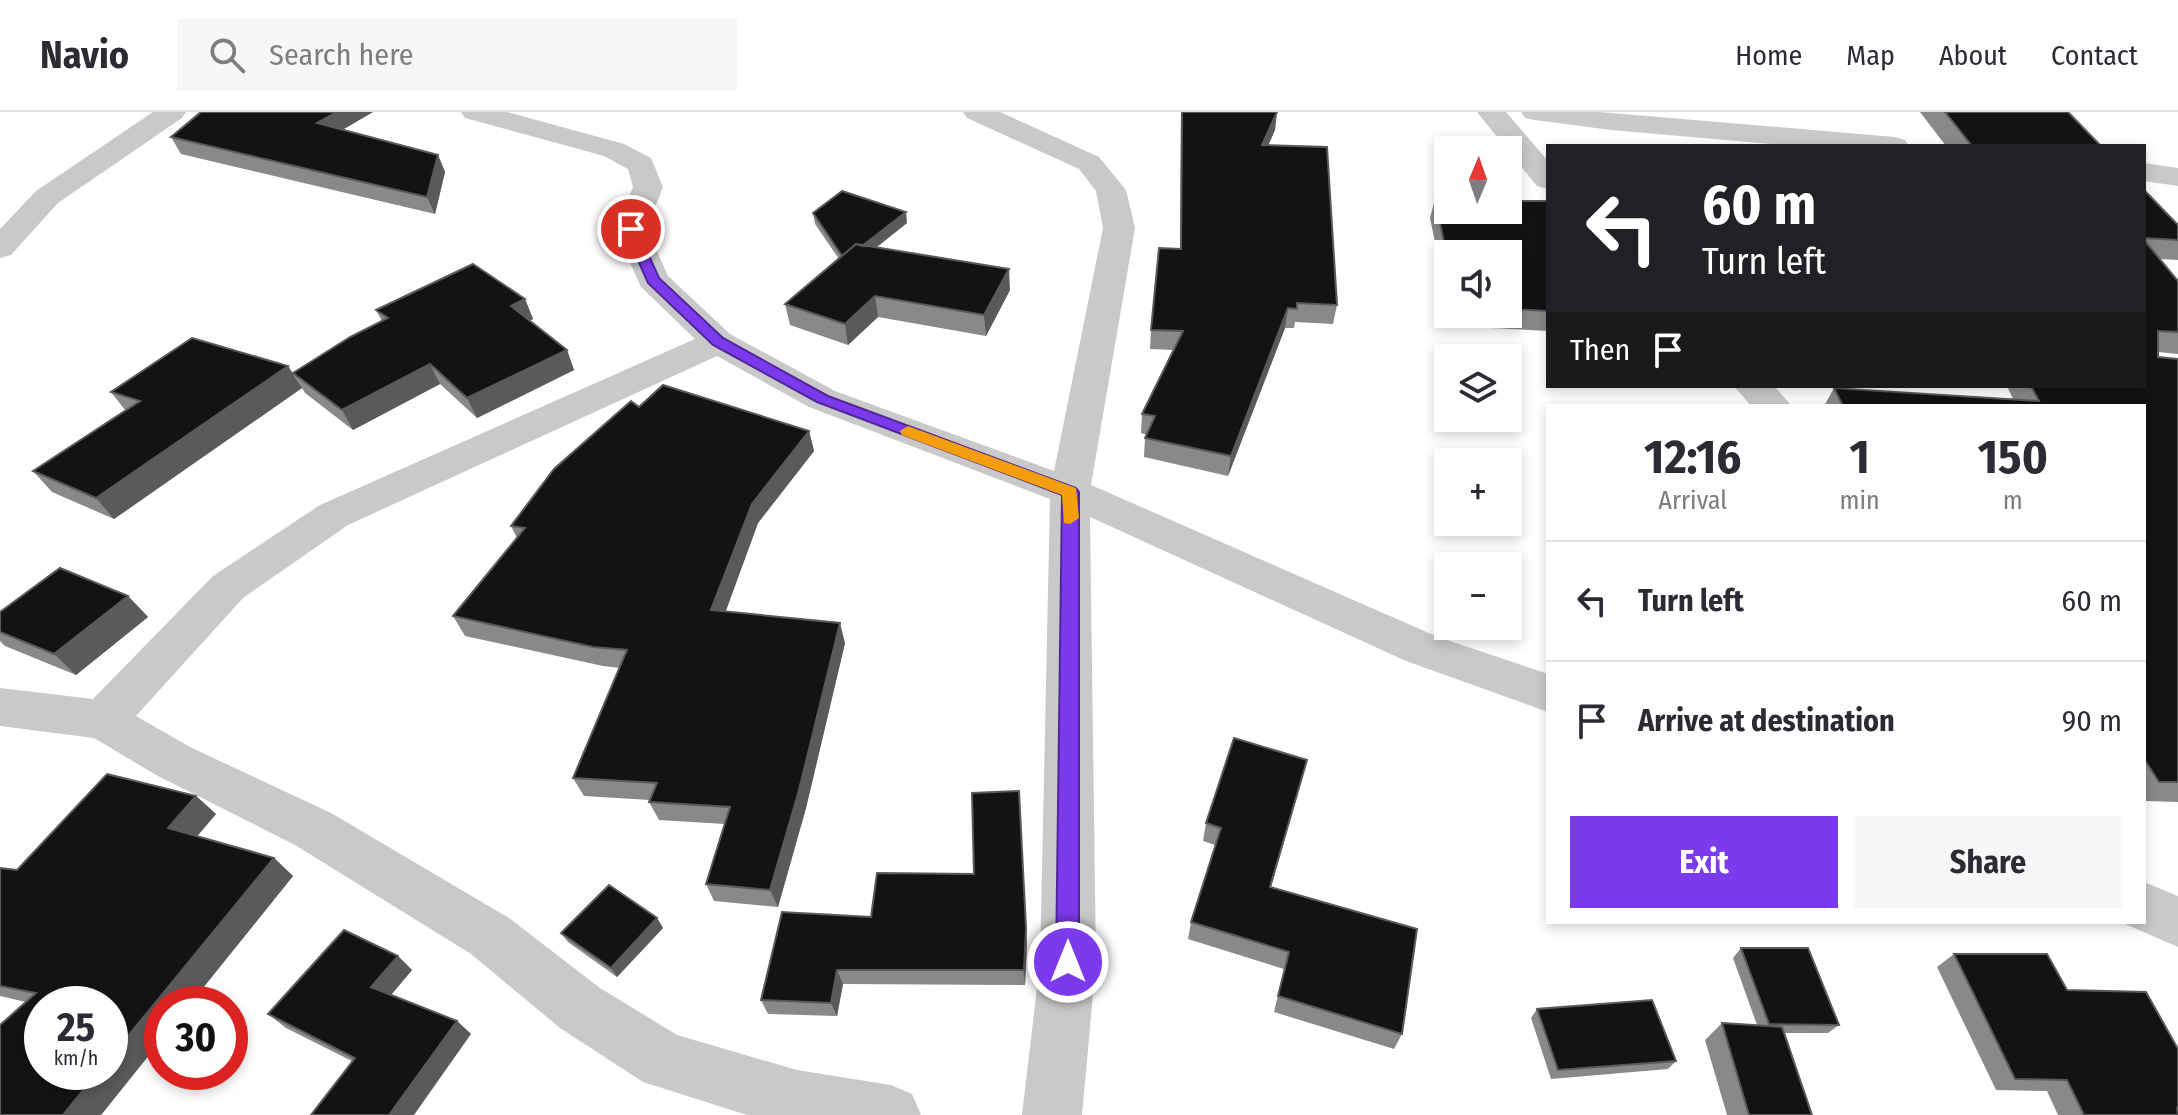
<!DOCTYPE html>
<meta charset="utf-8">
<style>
body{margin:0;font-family:"Fira Sans Condensed",sans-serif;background:#f7f7f7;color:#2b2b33;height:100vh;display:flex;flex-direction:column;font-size:30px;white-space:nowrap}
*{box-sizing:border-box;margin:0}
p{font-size:26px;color:#7c7c81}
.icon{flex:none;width:44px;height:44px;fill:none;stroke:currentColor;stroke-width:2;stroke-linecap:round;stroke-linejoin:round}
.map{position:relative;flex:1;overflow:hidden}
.side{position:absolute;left:1546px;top:292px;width:600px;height:520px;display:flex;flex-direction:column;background:#fff;border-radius:0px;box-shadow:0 4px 12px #0003}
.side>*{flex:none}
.banner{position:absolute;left:1546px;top:32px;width:600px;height:244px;border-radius:0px;box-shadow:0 4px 12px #0003;background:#202124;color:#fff;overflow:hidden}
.needle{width:52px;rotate:2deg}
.controls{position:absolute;left:1434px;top:24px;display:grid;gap:16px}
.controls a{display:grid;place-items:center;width:88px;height:88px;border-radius:0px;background:#fff;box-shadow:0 4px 12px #0003;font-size:40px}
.speed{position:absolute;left:24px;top:874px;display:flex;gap:16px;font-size:40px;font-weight:700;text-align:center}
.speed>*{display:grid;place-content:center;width:104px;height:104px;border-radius:50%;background:#fff;box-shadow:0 4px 12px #0003;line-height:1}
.speed small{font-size:20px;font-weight:400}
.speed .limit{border:12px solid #d22;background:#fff;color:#111}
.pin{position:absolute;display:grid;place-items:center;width:68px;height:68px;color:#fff;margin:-34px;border:4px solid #fff;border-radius:50%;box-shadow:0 2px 8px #0007}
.me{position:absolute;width:88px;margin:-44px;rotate:0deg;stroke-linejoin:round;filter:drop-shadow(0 0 6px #0008)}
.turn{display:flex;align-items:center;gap:28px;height:168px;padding:0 24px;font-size:36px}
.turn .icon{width:104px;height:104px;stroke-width:2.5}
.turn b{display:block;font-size:56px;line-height:68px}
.then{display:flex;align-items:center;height:76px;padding:0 24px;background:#0003;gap:16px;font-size:30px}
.eta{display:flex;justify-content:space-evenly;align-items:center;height:136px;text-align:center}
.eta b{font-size:48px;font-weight:700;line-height:56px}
.primary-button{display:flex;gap:16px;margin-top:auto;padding:16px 24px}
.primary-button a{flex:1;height:92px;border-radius:0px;background:#7c3aed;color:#fff;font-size:32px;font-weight:700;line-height:92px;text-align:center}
.primary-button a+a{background:#f7f7f7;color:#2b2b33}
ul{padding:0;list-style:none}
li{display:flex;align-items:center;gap:24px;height:120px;padding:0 24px;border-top:2px solid #e1e1e2}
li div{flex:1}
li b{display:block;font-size:30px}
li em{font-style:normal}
header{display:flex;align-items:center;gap:48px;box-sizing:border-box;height:112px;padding:0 40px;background:#fff;border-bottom:2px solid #e1e1e2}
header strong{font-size:38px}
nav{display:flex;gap:44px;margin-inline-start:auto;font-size:28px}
.search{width:560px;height:72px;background:#f7f7f7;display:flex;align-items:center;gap:20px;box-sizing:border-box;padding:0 28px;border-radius:0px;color:#7c7c81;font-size:30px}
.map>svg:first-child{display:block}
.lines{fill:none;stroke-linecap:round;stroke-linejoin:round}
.street{fill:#c9c9c9;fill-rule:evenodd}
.wall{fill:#898989}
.shaded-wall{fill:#5a5a5a}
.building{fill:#131313;stroke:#5a5a5a;stroke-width:2}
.route{fill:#7c3aed;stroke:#51269a;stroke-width:2}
.slow{fill:#f59e0b}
</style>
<header>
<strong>Navio</strong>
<div class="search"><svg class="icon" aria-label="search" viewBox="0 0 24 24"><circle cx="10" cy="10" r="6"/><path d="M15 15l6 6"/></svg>Search here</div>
<nav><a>Home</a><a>Map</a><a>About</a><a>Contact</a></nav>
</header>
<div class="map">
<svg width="2178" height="1003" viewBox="0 0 2178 1003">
<rect width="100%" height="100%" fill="#fff"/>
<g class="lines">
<path class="street" d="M 153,0 L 186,0 L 182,6 L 58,91 L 11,143 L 0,146 L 0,117 L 36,79 Z
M 461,0 L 507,0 L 624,32 L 651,46 L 663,75 L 647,117 L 668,164 L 730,222 L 835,279 L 1054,359 L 1103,116 L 1096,79 L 1079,57 L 967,6 L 963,0 L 1000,0 L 1099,45 L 1126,78 L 1135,116 L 1091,373 L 1438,525 L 1548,562 L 1548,600 L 1406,549 L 1090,405 L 1096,850 L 1082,1003 L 1022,1003 L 1040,850 L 1050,387 L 809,295 L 717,244 L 348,413 L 243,486 L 136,604 L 190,635 L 331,701 L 509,806 L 600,876 L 677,923 L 797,958 L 891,973 L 912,982 L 921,1003 L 747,1003 L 643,970 L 560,916 L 471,842 L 295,733 L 156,663 L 94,626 L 0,614 L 0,576 L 93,587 L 213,464 L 320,393 L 695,227 L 641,175 L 615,117 L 633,75 L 628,57 L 604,44 L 465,6 Z
M 1477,0 L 1506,0 L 1548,49 L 1548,77 L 1537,74 Z
M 1521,0 L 1599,0 L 1895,25 L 1905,28 L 1909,34 L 1793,34 L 1611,18 L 1535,8 L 1525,6 Z
M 2144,51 L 2178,56 L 2178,74 L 2144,69 Z
M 1734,274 L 1774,274 L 1792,294 L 1751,294 Z
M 2144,770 L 2178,784 L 2178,835 L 2125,812 L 2124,810 L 2144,810 Z"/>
</g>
<path class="wall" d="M 201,0 L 373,0 L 342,18 L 438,43 L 445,60 L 435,102 L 181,42 L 171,25 Z
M 1181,0 L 1277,0 L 1275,18 L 1268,34 L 1337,193 L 1333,212 L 1295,210 L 1294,216 L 1285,216 L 1228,364 L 1144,345 L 1145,326 L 1147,323 L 1141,321 L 1142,302 L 1174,238 L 1150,237 L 1151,218 L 1180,137 Z
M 1920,0 L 2068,0 L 2101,34 L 1946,34 Z
M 2144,78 L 2178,128 L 2178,148 L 2160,147 L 2178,169 L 2178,242 L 2158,240 L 2158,245 L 2178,247 L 2178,690 L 2144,689 L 2144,294 L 1824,294 L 1834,276 L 2013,287 L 2007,274 L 2144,274 Z
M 1435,87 L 1548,89 L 1548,219 L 1452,214 L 1450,202 L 1508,202 L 1508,142 L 1448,142 L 1448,193 L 1430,106 Z
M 813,101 L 907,111 L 876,136 L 1010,178 L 986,224 L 878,205 L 848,233 L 790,213 L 785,192 L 839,147 L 815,112 Z
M 525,187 L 533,207 L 529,209 L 567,238 L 574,258 L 477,306 L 440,272 L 353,318 L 305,281 L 293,261 L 382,209 L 376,198 Z
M 288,254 L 302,276 L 114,407 L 52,380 L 33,359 L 125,298 L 111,280 Z
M 639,295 L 809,319 L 814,339 L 758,411 L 725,500 L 845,531 L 806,696 L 778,795 L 714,789 L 706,772 L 725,712 L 659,708 L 649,690 L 650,688 L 584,684 L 573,666 L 620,556 L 603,554 L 465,524 L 453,504 L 517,426 L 511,414 Z
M 128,484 L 148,505 L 76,563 L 5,534 L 0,529 L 0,500 Z
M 1302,667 L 1271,775 L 1402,922 L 1394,937 L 1274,900 L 1284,857 L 1188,827 L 1191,810 L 1215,733 L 1203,729 L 1206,711 Z
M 196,684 L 216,702 L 197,724 L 274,746 L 293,764 L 190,892 L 162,892 L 162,927 L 101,1003 L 0,1003 L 26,890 L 0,884 L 0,756 L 17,758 Z
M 782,800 L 1027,831 L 1025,873 L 843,872 L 837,904 L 768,902 L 761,888 Z
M 657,806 L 663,816 L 617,865 L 568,830 L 561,821 Z
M 1741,836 L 1839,913 L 1828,921 L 1785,921 L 1812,1003 L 1727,1003 L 1705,928 L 1722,911 L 1757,913 L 1733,846 Z
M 1954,842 L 2067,878 L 2178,937 L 2178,1003 L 2058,1003 L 2047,979 L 1996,978 L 1937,855 Z
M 398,844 L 412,858 L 391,883 L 457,909 L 471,922 L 352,949 L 286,916 L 268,902 Z
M 1537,897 L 1676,949 L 1668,957 L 1551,967 L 1531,906 Z"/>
<path class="shaded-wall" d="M 337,0 L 373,0 L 325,28 L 317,11 Z
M 1277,0 L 1275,18 L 1260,52 L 1262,33 Z
M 438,43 L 445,60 L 435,102 L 427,85 Z
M 906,100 L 907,111 L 847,158 L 845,147 Z
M 1009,157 L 1010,178 L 986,224 L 984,203 Z
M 875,184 L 878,205 L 848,233 L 845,212 Z
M 525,187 L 533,207 L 519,214 L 511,194 Z
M 1288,196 L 1285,216 L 1228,364 L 1231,344 Z
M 567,238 L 574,258 L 477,306 L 467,286 Z
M 430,252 L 440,272 L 353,318 L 342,298 Z
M 288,254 L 302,276 L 114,407 L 96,386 Z
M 809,319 L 814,339 L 758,411 L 719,518 L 711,498 L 752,392 Z
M 128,484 L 148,505 L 76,563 L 54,542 Z
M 840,511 L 845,531 L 806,696 L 778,795 L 770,778 Z
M 1307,648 L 1302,667 L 1266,792 L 1270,775 Z
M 196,684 L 216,702 L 189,734 L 168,716 Z
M 1020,695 L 1027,831 L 1025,873 L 1024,858 Z
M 274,746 L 293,764 L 190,892 L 162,892 L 162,927 L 101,1003 L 63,1003 L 98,960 L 110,960 L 110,946 Z
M 657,806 L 663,816 L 617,865 L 611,856 Z
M 398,844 L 412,858 L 386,889 L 371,875 Z
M 837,858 L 843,872 L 837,904 L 831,891 Z
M 457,909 L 471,922 L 414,1003 L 389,1003 Z"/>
<path class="building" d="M 201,0 L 337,0 L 317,11 L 438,43 L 427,85 L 171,25 Z
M 1182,0 L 1277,0 L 1262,33 L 1327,35 L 1337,193 L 1297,191 L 1297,197 L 1288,196 L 1231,344 L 1145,326 L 1155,304 L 1142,302 L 1183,219 L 1151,218 L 1159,136 L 1181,137 Z
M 1945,0 L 2068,0 L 2101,34 L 1972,34 Z
M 2144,78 L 2178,113 L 2178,128 L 2144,126 Z
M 842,79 L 906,100 L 862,134 L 856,132 L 842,144 L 813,101 Z
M 1435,87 L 1448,88 L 1448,98 L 1508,98 L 1508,89 L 1548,89 L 1548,199 L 1508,197 L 1508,142 L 1448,142 L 1448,149 Z
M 2144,128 L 2178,169 L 2178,220 L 2158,219 L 2158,245 L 2178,247 L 2178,670 L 2159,670 L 2146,650 L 2144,650 L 2144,294 L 1843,294 L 1834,276 L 2039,289 L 2031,274 L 2144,274 Z
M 856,132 L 1009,157 L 984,203 L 875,184 L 845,212 L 785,192 Z
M 473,152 L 525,187 L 511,194 L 567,238 L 467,286 L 430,252 L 342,298 L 293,261 L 350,225 L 388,206 L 376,198 Z
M 192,226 L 288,254 L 96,386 L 33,359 L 140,289 L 111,280 Z
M 663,273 L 809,319 L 752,392 L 711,498 L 840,511 L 799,678 L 770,778 L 706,772 L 730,695 L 649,690 L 657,671 L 573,666 L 627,538 L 593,535 L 453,504 L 525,416 L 511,414 L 554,357 L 631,289 L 639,295 Z
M 60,456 L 128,484 L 54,542 L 0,520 L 0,500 Z
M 1234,626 L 1307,648 L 1270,775 L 1417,817 L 1402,922 L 1278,884 L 1289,840 L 1191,810 L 1221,716 L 1206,711 Z
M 107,662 L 196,684 L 168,716 L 274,746 L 110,946 L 110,892 L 42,892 L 42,960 L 98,960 L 63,1003 L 0,1003 L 0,913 L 36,881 L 0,874 L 0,756 L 17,758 Z
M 1019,679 L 1026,816 L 1024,858 L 837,858 L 831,891 L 761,888 L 782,800 L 871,805 L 877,761 L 974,762 L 972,681 Z
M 609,773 L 657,806 L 611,856 L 561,821 Z
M 344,818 L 398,844 L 371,875 L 457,909 L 389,1003 L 311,1003 L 355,946 L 268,902 Z
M 1741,836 L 1808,836 L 1839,913 L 1769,912 Z
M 1954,842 L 2047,842 L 2067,878 L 2146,880 L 2178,937 L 2178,996 L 2177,996 L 2178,1003 L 2084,1003 L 2067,968 L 2015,967 Z
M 1652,888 L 1676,949 L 1558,958 L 1537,897 Z
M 1722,911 L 1782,915 L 1812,1003 L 1749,1003 Z"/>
<path class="route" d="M 626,114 L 637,117 L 659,166 L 723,226 L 828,284 L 1076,376 L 1079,380 L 1079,850 L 1076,858 L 1068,861 L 1060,858 L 1056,850 L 1062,383 L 817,290 L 713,233 L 648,171 L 624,117 Z"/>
<path class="slow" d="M 908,314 L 1076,376 L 1079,406 L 1070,412 L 1064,411 L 1062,383 L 902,323 L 900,319 Z"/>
</svg>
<div class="controls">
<a><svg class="needle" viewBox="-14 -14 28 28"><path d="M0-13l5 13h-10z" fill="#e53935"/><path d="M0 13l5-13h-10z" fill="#7c7c81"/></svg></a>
<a><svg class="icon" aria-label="sound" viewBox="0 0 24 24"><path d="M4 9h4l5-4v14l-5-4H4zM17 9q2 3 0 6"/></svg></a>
<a><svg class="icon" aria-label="layers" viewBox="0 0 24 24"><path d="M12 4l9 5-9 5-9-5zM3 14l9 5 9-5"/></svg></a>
<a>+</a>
<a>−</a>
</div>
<div class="speed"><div>25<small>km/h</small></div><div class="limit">30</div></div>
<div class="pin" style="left:631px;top:117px;background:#d93025"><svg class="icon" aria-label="arrive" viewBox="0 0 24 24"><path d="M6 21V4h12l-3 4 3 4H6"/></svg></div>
<svg class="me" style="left:1068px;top:850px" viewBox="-20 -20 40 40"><circle r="17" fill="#7c3aed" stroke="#fff" stroke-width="3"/><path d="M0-11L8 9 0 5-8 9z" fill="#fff"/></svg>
<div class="banner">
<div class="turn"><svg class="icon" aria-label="left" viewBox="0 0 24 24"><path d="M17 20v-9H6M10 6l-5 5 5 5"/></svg><div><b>60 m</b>Turn left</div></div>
<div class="then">Then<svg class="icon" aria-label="arrive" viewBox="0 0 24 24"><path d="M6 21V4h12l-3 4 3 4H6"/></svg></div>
</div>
<section class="side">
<div class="eta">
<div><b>12:16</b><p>Arrival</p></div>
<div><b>1</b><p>min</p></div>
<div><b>150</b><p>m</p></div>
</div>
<ul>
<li><svg class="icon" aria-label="left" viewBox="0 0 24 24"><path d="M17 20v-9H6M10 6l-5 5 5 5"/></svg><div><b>Turn left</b></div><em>60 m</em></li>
<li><svg class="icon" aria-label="arrive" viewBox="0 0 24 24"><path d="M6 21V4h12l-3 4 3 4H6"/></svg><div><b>Arrive at destination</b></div><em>90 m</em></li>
</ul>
<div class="primary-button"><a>Exit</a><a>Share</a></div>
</section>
</div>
